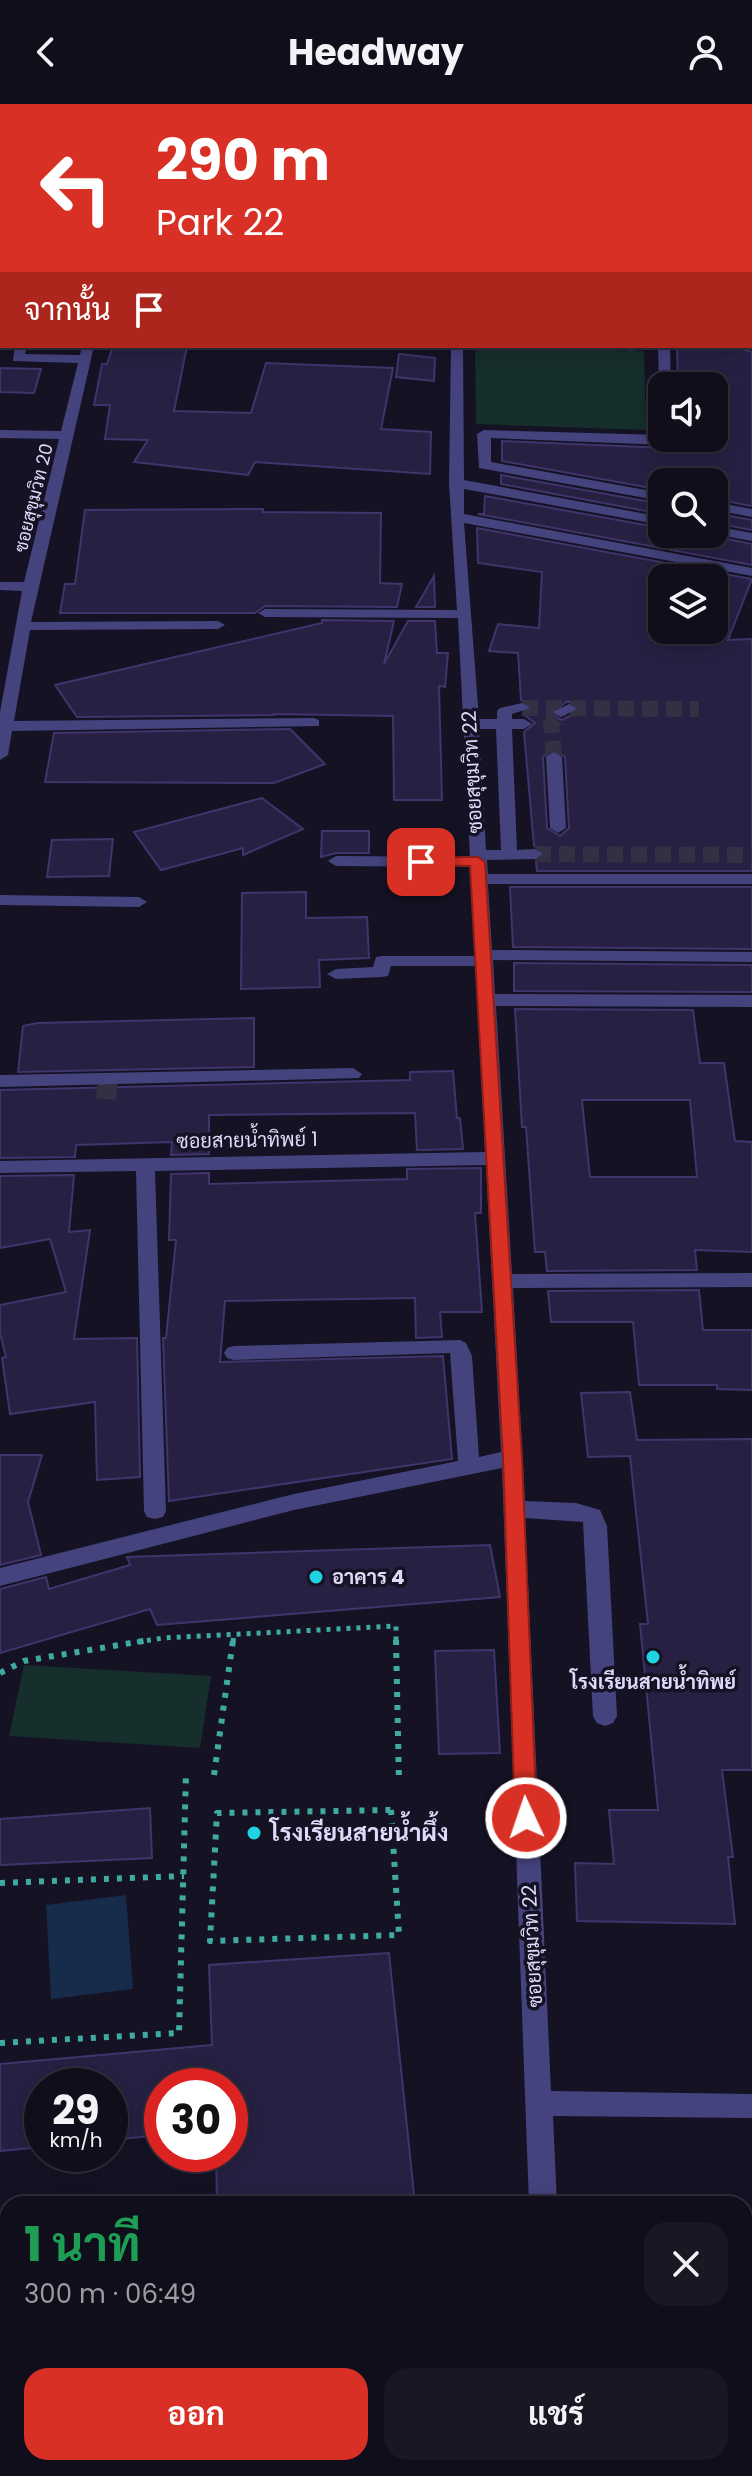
<!DOCTYPE html>
<html lang="th">
<meta charset="utf-8">
<style>
body{margin:0;font-family:Poppins,Sarabun,sans-serif;background:#191724;color:#f1f3f6;height:100vh;display:flex;flex-direction:column;font-size:30px;white-space:nowrap}
*{box-sizing:border-box;margin:0}
p{font-size:26px;color:#9c9ca3}
.icon{flex:none;width:44px;height:44px;fill:none;stroke:currentColor;stroke-width:2;stroke-linecap:round;stroke-linejoin:round}
.map{position:relative;flex:1;overflow:hidden}
.sheet{position:absolute;left:0px;top:2092px;width:752px;height:280px;display:flex;flex-direction:column;background:#100e1b;border-radius:24px 24px 0 0;box-shadow:0 4px 20px #0003,0 0 0 2px #302e3a}
.sheet>*{flex:none}
.hud{position:absolute;left:0px;top:0px;width:752px;height:244px;box-shadow:0 4px 20px #0003,0 0 0 2px #302e3a;background:#d93025;color:#fff;overflow:hidden}
.tools{position:absolute;left:648px;top:268px;display:grid;gap:16px}
.tools a{display:grid;place-items:center;width:80px;height:80px;border-radius:16px;background:#100e1b;box-shadow:0 4px 20px #0003,0 0 0 2px #302e3a;font-size:40px}
.speed{position:absolute;left:24px;top:1964px;display:flex;gap:16px;font-size:40px;font-weight:700;text-align:center}
.speed>*{display:grid;place-content:center;width:104px;height:104px;border-radius:50%;background:#100e1b;box-shadow:0 4px 20px #0003,0 0 0 2px #302e3a;line-height:1}
.speed small{font-size:20px;font-weight:400}
.speed .limit{border:12px solid #d22;background:#fff;color:#111}
.pin{position:absolute;display:grid;place-items:center;width:68px;height:68px;color:#fff;margin:-34px;border-radius:16px;box-shadow:0 4px 12px #0006}
.me{position:absolute;width:88px;margin:-44px;rotate:357deg;stroke-linejoin:round;filter:drop-shadow(0 0 6px #0008)}
.turn{display:flex;align-items:center;gap:28px;height:168px;padding:0 24px;font-size:36px}
.turn .icon{width:104px;height:104px;stroke-width:2.5}
.turn b{display:block;font-size:56px;line-height:68px}
.then{display:flex;align-items:center;height:76px;padding:0 24px;background:#0003;gap:16px;font-size:30px}
.round{display:grid;place-items:center;flex:none;width:84px;height:84px;border-radius:24px;background:#191724}
.head{display:flex;align-items:center;justify-content:space-between;height:136px;padding:0 24px}
h1{font-size:48px;font-weight:700;line-height:60px;color:#1e9e55}
.cta{display:flex;gap:16px;margin-top:auto;padding:16px 24px}
.cta a{flex:1;height:92px;border-radius:24px;background:#d93025;color:#fff;font-size:32px;font-weight:700;line-height:92px;text-align:center}
.cta a+a{background:#191724;color:#f1f3f6}
header{display:flex;justify-content:space-between;align-items:center;height:104px;padding:0 24px;background:#100e1b;font-size:36px;font-weight:700}
.map>svg:first-child{display:block}
.green{fill:#162e2c}
.water{fill:#172c4a}
.building{fill:#272043;stroke:#3f356c;stroke-width:2;fill-rule:evenodd}
.lines{fill:none;stroke-linecap:round;stroke-linejoin:round}
.minor-tunnel-far1{stroke:#333044;stroke-width:16;stroke-dasharray:16 8;stroke-linecap:butt}
.minor-tunnel{stroke:#333044;stroke-width:20;stroke-dasharray:20 10;stroke-linecap:butt}
.path-far1{stroke:#3faaa1;stroke-width:5;stroke-dasharray:4 6;stroke-linecap:butt}
.path{stroke:#3faaa1;stroke-width:6;stroke-dasharray:5 8;stroke-linecap:butt}
.minor{fill:#44437e;fill-rule:evenodd}
.major{fill:#bb6eed;fill-rule:evenodd}
.rail{stroke:#1ed4e3;stroke-width:4;stroke-dasharray:7 6;stroke-linecap:butt}
.route{fill:#d93025;stroke:#8d1f18;stroke-width:2}
.poi-dot{fill:#1ed4e3;stroke:#151224;stroke-width:3}
.labels{text-anchor:middle;stroke-width:7;stroke-linejoin:round;paint-order:stroke}
.far-street-label{font-size:18px;fill:#dddafa;stroke:#151224}
.street-label{font-size:20px;fill:#dddafa;stroke:#151224}
.poi-label{font-size:20px;font-weight:bold;fill:#dddafa;stroke:#151224;text-anchor:start}
.near-poi-label{font-size:24px;font-weight:bold;fill:#dddafa;stroke:#151224;text-anchor:start}
</style>
<header><svg class="icon" aria-label="back" viewBox="0 0 24 24"><path d="M15 5l-7 7 7 7"/></svg>Headway<svg class="icon" aria-label="person" viewBox="0 0 24 24"><circle cx="12" cy="8" r="4"/><path d="M4 21q1-7 8-7t8 7"/></svg></header>
<div class="map">
<svg width="752" height="2372" viewBox="0 0 752 2372">
<rect width="100%" height="100%" fill="#151224"/>
<path class="green" d="M 475,242 L 644,247 L 646,326 L 476,320 Z
M 24,1561 L 211,1572 L 200,1644 L 9,1632 Z"/>
<path class="water" d="M 126,1791 L 133,1885 L 51,1895 L 46,1801 Z"/>
<path class="building" d="M 113,242 L 187,242 L 174,307 L 251,309 L 266,259 L 393,264 L 381,325 L 431,328 L 430,370 L 255,358 L 248,371 L 134,358 L 148,336 L 105,335 L 110,301 L 94,301 L 102,260 L 107,260 Z
M 677,242 L 732,242 L 752,248 L 752,402 L 714,395 L 714,378 L 662,378 L 662,386 L 502,357 L 502,337 L 666,344 L 679,341 L 679,334 L 714,334 L 714,282 L 678,282 Z
M 399,250 L 435,254 L 434,277 L 396,273 Z
M 0,264 L 41,265 L 34,289 L 0,288 Z
M 501,371 L 662,400 L 662,410 L 501,380 Z
M 485,392 L 662,424 L 662,430 L 703,430 L 752,440 L 752,461 L 478,410 L 484,410 Z
M 263,405 L 263,408 L 381,409 L 380,479 L 402,480 L 397,503 L 265,502 L 255,509 L 60,509 L 65,480 L 75,480 L 85,406 Z
M 714,409 L 752,416 L 752,426 L 714,419 Z
M 477,424 L 752,475 L 728,536 L 752,535 L 752,767 L 537,767 L 536,758 L 546,749 L 534,742 L 524,628 L 535,619 L 523,610 L 533,603 L 521,596 L 518,549 L 489,547 L 498,520 L 539,524 L 542,468 L 478,459 ZM 662,474 L 714,474 L 714,530 L 662,529 ZM 568,597 L 580,606 L 562,616 L 550,609 ZM 552,645 L 565,653 L 569,724 L 560,732 L 547,724 L 543,653 Z
M 434,472 L 435,503 L 416,503 Z
M 322,516 L 394,517 L 384,560 L 408,517 L 435,517 L 437,549 L 448,549 L 445,583 L 439,582 L 442,696 L 394,696 L 393,612 L 273,610 L 275,611 L 77,613 L 55,581 L 322,519 Z
M 290,625 L 325,660 L 274,679 L 45,678 L 54,629 Z
M 262,694 L 303,725 L 243,751 L 243,744 L 161,766 L 134,728 Z
M 322,727 L 369,727 L 369,749 L 336,749 L 321,753 Z
M 113,735 L 109,772 L 47,773 L 52,736 Z
M 510,783 L 752,783 L 752,845 L 513,843 Z
M 306,788 L 306,814 L 367,813 L 369,854 L 319,856 L 320,883 L 241,885 L 242,789 Z
M 514,859 L 752,861 L 752,888 L 514,887 Z
M 515,905 L 693,906 L 700,959 L 724,959 L 735,1037 L 752,1038 L 752,1148 L 695,1146 L 697,1166 L 547,1167 L 545,1148 L 535,1148 L 526,1023 L 522,1023 ZM 582,996 L 690,996 L 697,1073 L 590,1073 Z
M 254,914 L 254,963 L 18,968 L 23,922 L 37,919 Z
M 453,967 L 457,1014 L 460,1014 L 463,1045 L 417,1046 L 415,1009 L 209,1011 L 209,1050 L 171,1051 L 172,1038 L 76,1041 L 75,1053 L 0,1054 L 0,986 L 410,976 L 410,968 Z
M 481,1064 L 481,1109 L 475,1109 L 482,1208 L 440,1208 L 442,1233 L 416,1234 L 415,1194 L 225,1197 L 220,1258 L 443,1252 L 452,1355 L 169,1397 L 163,1234 L 166,1234 L 176,1136 L 169,1136 L 171,1070 L 209,1069 L 209,1080 L 407,1075 L 407,1065 Z
M 74,1071 L 69,1128 L 90,1126 L 74,1235 L 137,1234 L 140,1373 L 97,1376 L 95,1298 L 10,1310 L 2,1254 L 6,1253 L 0,1229 L 0,1201 L 66,1188 L 50,1135 L 0,1144 L 0,1072 Z
M 699,1186 L 703,1226 L 752,1226 L 752,1286 L 717,1285 L 717,1281 L 639,1281 L 633,1218 L 551,1218 L 548,1187 Z
M 630,1288 L 637,1336 L 752,1335 L 752,1666 L 722,1666 L 733,1753 L 728,1753 L 735,1820 L 577,1817 L 575,1759 L 614,1760 L 609,1706 L 658,1706 L 640,1520 L 648,1520 L 630,1352 L 588,1353 L 581,1289 Z
M 0,1351 L 42,1351 L 28,1398 L 41,1451 L 0,1461 Z
M 490,1441 L 500,1493 L 157,1521 L 150,1505 L 0,1549 L 0,1485 L 46,1473 L 49,1485 L 130,1461 L 127,1453 Z
M 494,1546 L 500,1649 L 439,1650 L 435,1547 Z
M 150,1704 L 152,1754 L 0,1761 L 0,1715 Z
M 389,1849 L 415,2100 L 217,2100 L 216,2050 L 230,2050 L 230,1982 L 162,1982 L 162,2031 L 110,2036 L 110,1982 L 42,1982 L 42,2043 L 0,2047 L 0,1960 L 212,1941 L 209,1861 Z"/>
<g class="lines">
<path class="minor-tunnel-far1" d="M 522,604 L 699,605
M 554,653 L 551,620 L 561,608
M 535,750 L 752,751"/>
<path class="minor-tunnel" d="M 106,995 L 108,974"/>
<path class="path-far1" d="M 137,1538 L 163,1534 L 396,1522 L 396,1538
M 233,1538 L 234,1530"/>
<path class="path" d="M 396,1536 L 399,1678
M 0,1569 L 24,1557 L 149,1536
M 214,1671 L 233,1536
M 391,1706 L 399,1831 L 210,1837 L 217,1709 Z
M 0,1779 L 184,1772
M 0,1939 L 179,1929 L 186,1670"/>
<path class="minor" d="M 95,0 L 111,0 L 112,2 L 96,2 Z
M 354,0 L 372,0 L 373,2 L 355,2 Z
M 551,0 L 588,0 L 589,2 L 552,2 Z
M 750,38 L 752,38 L 752,44 L 750,44 Z
M 750,62 L 752,62 L 752,68 L 750,68 Z
M 0,147 L 2,147 L 2,155 L 0,155 Z
M 752,160 L 752,169 L 750,170 L 750,161 Z
M 15,242 L 27,242 L 25,250 L 80,251 L 82,242 L 94,242 L 31,518 L 218,517 L 225,521 L 218,525 L 30,526 L 14,617 L 314,614 L 319,616 L 319,622 L 12,627 L 8,651 L 0,656 L 0,608 L 22,487 L 0,486 L 0,478 L 24,478 L 59,335 L 0,334 L 0,326 L 61,327 L 78,259 L 13,257 Z
M 451,242 L 463,242 L 464,376 L 662,413 L 662,421 L 464,385 L 464,410 L 752,464 L 752,472 L 464,419 L 479,615 L 497,615 L 497,607 L 500,604 L 522,599 L 530,604 L 512,610 L 512,615 L 524,615 L 532,620 L 524,625 L 512,625 L 517,746 L 535,745 L 543,750 L 535,755 L 487,756 L 488,770 L 752,770 L 752,780 L 488,780 L 492,846 L 752,848 L 752,858 L 493,856 L 495,890 L 752,891 L 752,903 L 496,902 L 512,1170 L 752,1169 L 752,1183 L 513,1184 L 525,1397 L 576,1399 L 600,1406 L 607,1422 L 617,1612 L 613,1619 L 605,1622 L 597,1619 L 593,1612 L 583,1418 L 525,1414 L 551,1987 L 752,1990 L 752,2014 L 553,2012 L 557,2100 L 529,2100 L 502,1364 L 294,1406 L 0,1482 L 0,1464 L 294,1390 L 458,1357 L 450,1249 L 234,1256 L 227,1254 L 224,1249 L 227,1244 L 234,1242 L 460,1236 L 466,1239 L 472,1252 L 479,1353 L 501,1348 L 486,1061 L 155,1067 L 166,1407 L 163,1413 L 155,1415 L 147,1413 L 144,1407 L 136,1067 L 0,1069 L 0,1057 L 485,1048 L 476,862 L 391,862 L 388,872 L 382,873 L 336,875 L 327,870 L 336,865 L 373,863 L 376,853 L 382,852 L 475,852 L 471,763 L 336,762 L 328,757 L 336,752 L 470,753 L 458,514 L 265,513 L 258,509 L 265,505 L 457,506 L 449,379 ZM 479,625 L 496,625 L 501,746 L 486,746 Z
M 618,242 L 645,242 C 639,248 624,248 618,242 Z
M 658,242 L 670,242 L 671,282 L 662,282 L 662,285 L 659,282 Z
M 484,326 L 662,331 L 662,334 L 673,334 L 671,340 L 666,341 L 491,334 L 491,358 L 662,389 L 662,397 L 479,364 L 477,330 Z
M 714,398 L 752,405 L 752,413 L 714,406 Z
M 714,422 L 752,429 L 752,437 L 713,430 Z
M 569,600 L 577,605 L 561,613 L 553,608 Z
M 554,648 L 562,653 L 566,724 L 558,729 L 550,724 L 546,653 Z
M 0,791 L 139,793 L 147,798 L 139,803 L 0,801 Z
M 353,964 L 362,970 L 359,974 L 0,983 L 0,971 Z
M 535,2364 L 565,2364 L 565,2372 L 535,2372 Z
M 567,2364 L 625,2364 L 629,2372 L 571,2372 Z"/>
<path class="major" d="M 6,0 L 22,0 L 23,2 L 7,2 Z
M 57,0 L 73,0 L 74,2 L 58,2 Z
M 750,195 L 752,196 L 752,204 L 750,203 Z
M 750,210 L 752,211 L 752,219 L 750,218 Z"/>
<path class="rail" d="M 21,0 L 28,2
M 57,0 L 64,2"/>
</g>
<path class="route" d="M 421,753 L 478,753 L 485,758 L 522,1354 L 537,1714 L 534,1721 L 526,1724 L 518,1721 L 515,1714 L 503,1354 L 470,762 L 416,761 L 413,758 Z"/>
<g class="poi-dot">
<circle cx="316" cy="1473" r="8"/>
<circle cx="653" cy="1553" r="8"/>
<circle cx="254" cy="1729" r="8"/>
</g>
<g class="labels">
<g class="far-street-label">
<text transform="translate(34 394) rotate(-76)" y="6">ซอยสุขุมวิท 20</text>
</g>
<g class="street-label">
<text transform="translate(472 668) rotate(-93)" y="7">ซอยสุขุมวิท 22</text>
<text transform="translate(247 1036) rotate(-1)" y="7">ซอยสายน้ำทิพย์ 1</text>
<text transform="translate(532 1842) rotate(-93)" y="7">ซอยสุขุมวิท 22</text>
</g>
<g class="poi-label">
<text x="332" y="1480">อาคาร 4</text>
<text x="653" y="1585" text-anchor="middle">โรงเรียนสายน้ำทิพย์</text>
</g>
<g class="near-poi-label">
<text x="270" y="1737">โรงเรียนสายน้ำผึ้ง</text>
</g>
</g>
</svg>
<div class="tools">
<a><svg class="icon" aria-label="sound" viewBox="0 0 24 24"><path d="M4 9h4l5-4v14l-5-4H4zM17 9q2 3 0 6"/></svg></a>
<a><svg class="icon" aria-label="search" viewBox="0 0 24 24"><circle cx="10" cy="10" r="6"/><path d="M15 15l6 6"/></svg></a>
<a><svg class="icon" aria-label="layers" viewBox="0 0 24 24"><path d="M12 4l9 5-9 5-9-5zM3 14l9 5 9-5"/></svg></a>
</div>
<div class="speed"><div>29<small>km/h</small></div><div class="limit">30</div></div>
<div class="pin" style="left:421px;top:758px;background:#d93025"><svg class="icon" aria-label="arrive" viewBox="0 0 24 24"><path d="M6 21V4h12l-3 4 3 4H6"/></svg></div>
<svg class="me" style="left:526px;top:1714px" viewBox="-20 -20 40 40"><circle r="17" fill="#d93025" stroke="#fff" stroke-width="3"/><path d="M0-11L8 9 0 5-8 9z" fill="#fff"/></svg>
<div class="hud">
<div class="turn"><svg class="icon" aria-label="left" viewBox="0 0 24 24"><path d="M17 20v-9H6M10 6l-5 5 5 5"/></svg><div><b>290 m</b>Park 22</div></div>
<div class="then">จากนั้น<svg class="icon" aria-label="arrive" viewBox="0 0 24 24"><path d="M6 21V4h12l-3 4 3 4H6"/></svg></div>
</div>
<section class="sheet">
<div class="head"><div><h1>1 นาที</h1><p>300 m · 06:49</p></div><a class="round"><svg class="icon" aria-label="close" viewBox="0 0 24 24"><path d="M6 6l12 12M18 6L6 18"/></svg></a></div>
<div class="cta"><a>ออก</a><a>แชร์</a></div>
</section>
</div>
